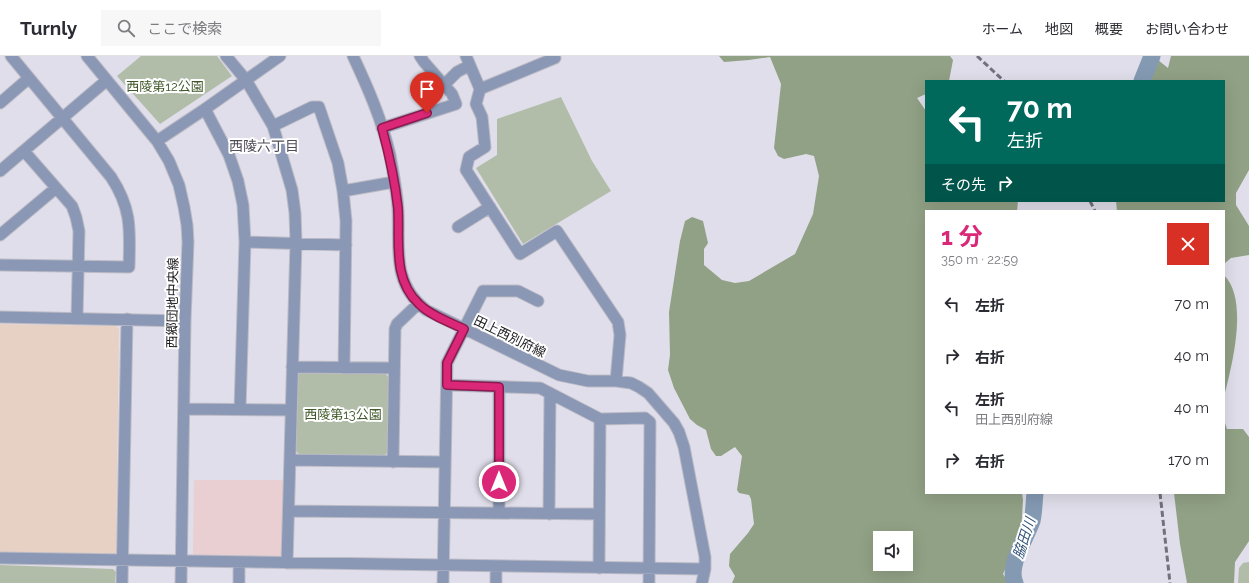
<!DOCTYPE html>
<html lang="ja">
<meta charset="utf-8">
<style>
body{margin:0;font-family:Raleway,"Noto Sans JP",sans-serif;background:#f7f7f7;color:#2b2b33;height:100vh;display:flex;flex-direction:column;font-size:15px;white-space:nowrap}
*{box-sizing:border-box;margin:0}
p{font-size:13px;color:#7c7c81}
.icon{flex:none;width:22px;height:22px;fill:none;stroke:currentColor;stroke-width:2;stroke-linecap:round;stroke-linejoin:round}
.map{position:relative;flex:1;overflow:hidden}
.drawer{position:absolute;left:925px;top:154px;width:300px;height:284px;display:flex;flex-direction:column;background:#fff;border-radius:0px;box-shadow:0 4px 16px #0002}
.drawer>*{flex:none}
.guide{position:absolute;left:925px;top:24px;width:300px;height:122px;border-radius:0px;box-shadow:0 4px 16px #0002;background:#00695c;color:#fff;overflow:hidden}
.buttons{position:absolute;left:873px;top:475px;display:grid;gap:8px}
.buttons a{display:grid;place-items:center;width:40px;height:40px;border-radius:0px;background:#fff;box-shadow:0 4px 16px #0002;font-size:20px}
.pin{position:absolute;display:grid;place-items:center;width:34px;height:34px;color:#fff;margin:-41px -17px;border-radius:50% 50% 50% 0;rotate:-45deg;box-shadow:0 0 4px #0007}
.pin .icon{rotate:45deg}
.me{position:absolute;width:44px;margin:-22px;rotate:0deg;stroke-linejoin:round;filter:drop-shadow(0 0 3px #0008)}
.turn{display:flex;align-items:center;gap:14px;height:84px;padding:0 16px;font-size:18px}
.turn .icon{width:52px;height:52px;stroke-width:2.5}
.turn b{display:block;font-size:28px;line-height:34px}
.then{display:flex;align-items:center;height:38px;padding:0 16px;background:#0003;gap:8px;font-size:15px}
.round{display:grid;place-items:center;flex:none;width:42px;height:42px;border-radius:0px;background:#f7f7f7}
.headline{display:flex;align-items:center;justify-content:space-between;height:68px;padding:0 16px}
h1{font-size:24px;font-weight:700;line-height:30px;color:#db2777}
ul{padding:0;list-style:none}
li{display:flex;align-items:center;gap:12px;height:52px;padding:0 16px}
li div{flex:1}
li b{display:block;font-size:15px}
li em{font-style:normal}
header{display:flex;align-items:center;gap:24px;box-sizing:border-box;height:56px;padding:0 20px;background:#fff;border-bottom:1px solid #e1e1e2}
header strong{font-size:19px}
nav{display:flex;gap:22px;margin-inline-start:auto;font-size:14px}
.search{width:280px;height:36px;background:#f7f7f7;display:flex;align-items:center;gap:10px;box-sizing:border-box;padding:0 14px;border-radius:0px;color:#7c7c81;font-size:15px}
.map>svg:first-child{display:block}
.commercial{fill:#e9ced2}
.education{fill:#e7d1c5}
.green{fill:#b1bda9}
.forest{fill:#91a185;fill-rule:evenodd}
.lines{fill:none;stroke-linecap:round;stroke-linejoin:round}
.river{stroke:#849ab3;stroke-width:17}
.minor-casing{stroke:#bcbbc5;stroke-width:13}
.minor{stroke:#8a98b6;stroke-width:11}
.rail{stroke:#737179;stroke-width:3;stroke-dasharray:6 3;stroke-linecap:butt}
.route-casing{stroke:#8e194d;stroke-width:10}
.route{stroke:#db2777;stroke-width:7}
.labels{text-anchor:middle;stroke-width:4;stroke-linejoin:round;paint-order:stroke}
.park-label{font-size:13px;fill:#41582a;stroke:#fff}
.street-label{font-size:13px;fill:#1a191d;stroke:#fff}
.neighbourhood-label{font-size:14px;fill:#504e58;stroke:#fff}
.water-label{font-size:14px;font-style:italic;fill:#32547a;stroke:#fff}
</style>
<header>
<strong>Turnly</strong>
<div class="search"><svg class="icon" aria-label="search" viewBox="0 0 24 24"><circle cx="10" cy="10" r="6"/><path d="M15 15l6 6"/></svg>ここで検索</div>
<nav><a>ホーム</a><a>地図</a><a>概要</a><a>お問い合わせ</a></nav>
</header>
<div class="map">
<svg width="1249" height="527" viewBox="0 0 1249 527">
<rect width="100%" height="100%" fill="#e0deea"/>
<path class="commercial" d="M 194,424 L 284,424 L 283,499 L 280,501 L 195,500 L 193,498 Z"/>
<path class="education" d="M 0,268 L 116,270 L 119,273 L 116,497 L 113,498 L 0,496 Z"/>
<path class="green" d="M 141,0 L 217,0 L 232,20 L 160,68 L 117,20 Z
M 561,41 L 592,105 L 611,135 L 523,188 L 476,112 L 497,99 L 497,63 Z
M 301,316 L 385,317 L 389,322 L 388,396 L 384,400 L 301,400 L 296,395 L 297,320 Z
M 1249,506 L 1249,527 L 1238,527 L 1239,512 L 1243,507 Z
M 0,509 L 113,513 L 116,516 L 115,527 L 0,527 Z"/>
<path class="forest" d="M 719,0 L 950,0 L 953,4 L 949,25 L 926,25 L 926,38 L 917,42 L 926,55 L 926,145 L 1018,145 L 1017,155 L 926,155 L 926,437 L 1022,437 L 1023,444 L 1021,477 L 1003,518 L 1009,527 L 732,527 L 735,520 L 729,510 L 730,498 L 748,477 L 754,468 L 751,443 L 749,439 L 739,437 L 737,434 L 742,400 L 735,391 L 721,400 L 716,400 L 711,393 L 706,374 L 697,369 L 690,363 L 674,332 L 668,314 L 670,299 L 669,256 L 680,185 L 685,165 L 692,161 L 703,165 L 708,187 L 704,193 L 704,209 L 722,224 L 735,227 L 749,225 L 795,198 L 813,158 L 819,120 L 814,100 L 806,98 L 784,103 L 778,100 L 774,92 L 781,28 L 770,1 L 749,4 L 724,6 ZM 880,482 L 906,482 L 906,508 L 880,508 Z
M 1171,0 L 1249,0 L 1249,114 L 1236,137 L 1236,149 L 1249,170 L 1249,199 L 1231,202 L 1224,208 L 1224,155 L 1117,155 L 1116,145 L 1224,145 L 1224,25 L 1151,25 L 1158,4 L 1168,12 Z
M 1224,219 C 1249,244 1232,309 1224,341 Z
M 1224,364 L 1227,373 L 1243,373 L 1249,381 L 1249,485 L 1235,506 L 1234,527 L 1187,527 L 1180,488 L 1174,437 L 1224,437 Z"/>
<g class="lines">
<path class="river" d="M 1142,25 L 1152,0
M 1015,527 C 1007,510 1026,482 1032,465 C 1034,457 1034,446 1035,437"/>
<defs>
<path id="minor" d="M 87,0 L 157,85 L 169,105 L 179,129 L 184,151 L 187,169 L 188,186 L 185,265 L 181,527
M 226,0 L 246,24 L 273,70 L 292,134 L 295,157 L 296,186 L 287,507
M 353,0 C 368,32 382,64 390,99 C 393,117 397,135 398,153 C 400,191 391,227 426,254 L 559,319 L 588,325 L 616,325 L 631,327 L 639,331 L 648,337 L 674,367 L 679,376 L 684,391 L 705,501 L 705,513 L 702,527
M 466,0 L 480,33 L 555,2 L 554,0
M 444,29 L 457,16 L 470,9
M 480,33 L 476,48 L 482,61 L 485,91 L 469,101 L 466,114 L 520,198 L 557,175 L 618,266 L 620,279 L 616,325
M 0,47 L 29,22
M 205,53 L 229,99 L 238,125 L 243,149 L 245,186 L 240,353
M 273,70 L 312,51 L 319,51 L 338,107 L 343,135 L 346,165 L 344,312
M 382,72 L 456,48 L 452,38 L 424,6 L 420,0
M 157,85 L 205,53 L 280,0
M 24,95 L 72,150 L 76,161 L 79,175 L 77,263
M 0,115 L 107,24
M 343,135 L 394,126
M 458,171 L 490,151
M 0,179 L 56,132
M 245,186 L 346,189
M 0,209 L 129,211 C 130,174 132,153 111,121 L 11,0
M 0,261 L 185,265
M 292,311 L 394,312
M 447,329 L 540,332 L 600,363 L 645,362 L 650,366 L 649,527
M 184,353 L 291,354
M 290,404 L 445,406
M 393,406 L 395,273 L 397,268 L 418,248
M 289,455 L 599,458
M 499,457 L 499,331
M 549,458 L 550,337
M 0,502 L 705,513
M 599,512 L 600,363
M 122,527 L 127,263
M 239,527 L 239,506
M 443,527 L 447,307 L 483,235 L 518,235 L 538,245
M 496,527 L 496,510"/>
</defs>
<use href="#minor" class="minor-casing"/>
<use href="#minor" class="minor"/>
<path class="rail" d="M 977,0 L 1004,25
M 1090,145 L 1095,155
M 1160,437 L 1170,527"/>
</g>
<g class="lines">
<defs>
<path id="route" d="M 427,57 L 382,72 C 389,98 395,125 398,152 C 400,185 392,223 419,248 C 430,259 449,266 464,273 L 447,307 L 447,329 L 499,331 L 499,426"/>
</defs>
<use href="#route" class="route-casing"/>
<use href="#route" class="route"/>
</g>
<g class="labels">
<g class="park-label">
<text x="165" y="35">西陵第12公園</text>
<text x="343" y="363">西陵第13公園</text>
</g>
<g class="street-label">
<text transform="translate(172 247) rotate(-89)" y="5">西郷団地中央線</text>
<text transform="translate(510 280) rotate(26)" y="5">田上西別府線</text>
</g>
<g class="neighbourhood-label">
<text x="264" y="95">西陵六丁目</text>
</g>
<g class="water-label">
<text transform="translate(1024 482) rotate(-72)" y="5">脇田川</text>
</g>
</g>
</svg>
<div class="buttons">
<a><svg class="icon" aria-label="sound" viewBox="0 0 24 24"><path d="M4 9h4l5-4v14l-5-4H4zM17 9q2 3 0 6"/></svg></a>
</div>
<div class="pin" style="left:427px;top:57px;background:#d93025"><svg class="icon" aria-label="arrive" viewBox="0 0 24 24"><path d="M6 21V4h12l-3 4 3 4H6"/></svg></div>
<svg class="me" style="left:499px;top:426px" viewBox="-20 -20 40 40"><circle r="17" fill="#db2777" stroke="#fff" stroke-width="3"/><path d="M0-11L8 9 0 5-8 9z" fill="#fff"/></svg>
<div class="guide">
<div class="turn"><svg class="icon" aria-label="left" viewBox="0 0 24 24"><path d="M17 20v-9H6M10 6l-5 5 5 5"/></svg><div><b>70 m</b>左折</div></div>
<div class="then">その先<svg class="icon" aria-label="right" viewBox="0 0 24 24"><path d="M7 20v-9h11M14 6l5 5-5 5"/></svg></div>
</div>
<section class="drawer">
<div class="headline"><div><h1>1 分</h1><p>350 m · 22:59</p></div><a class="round" style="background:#d93025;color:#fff"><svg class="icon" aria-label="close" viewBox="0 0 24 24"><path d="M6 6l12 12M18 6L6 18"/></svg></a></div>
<ul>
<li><svg class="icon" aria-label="left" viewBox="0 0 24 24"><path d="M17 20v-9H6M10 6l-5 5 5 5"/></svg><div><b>左折</b></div><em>70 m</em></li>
<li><svg class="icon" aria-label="right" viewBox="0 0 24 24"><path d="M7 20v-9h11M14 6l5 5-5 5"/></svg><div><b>右折</b></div><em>40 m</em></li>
<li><svg class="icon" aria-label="left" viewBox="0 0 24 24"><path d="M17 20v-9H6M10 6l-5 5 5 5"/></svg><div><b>左折</b><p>田上西別府線</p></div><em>40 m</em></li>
<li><svg class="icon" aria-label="right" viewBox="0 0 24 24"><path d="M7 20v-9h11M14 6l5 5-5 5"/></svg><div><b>右折</b></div><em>170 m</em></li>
</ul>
</section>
</div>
